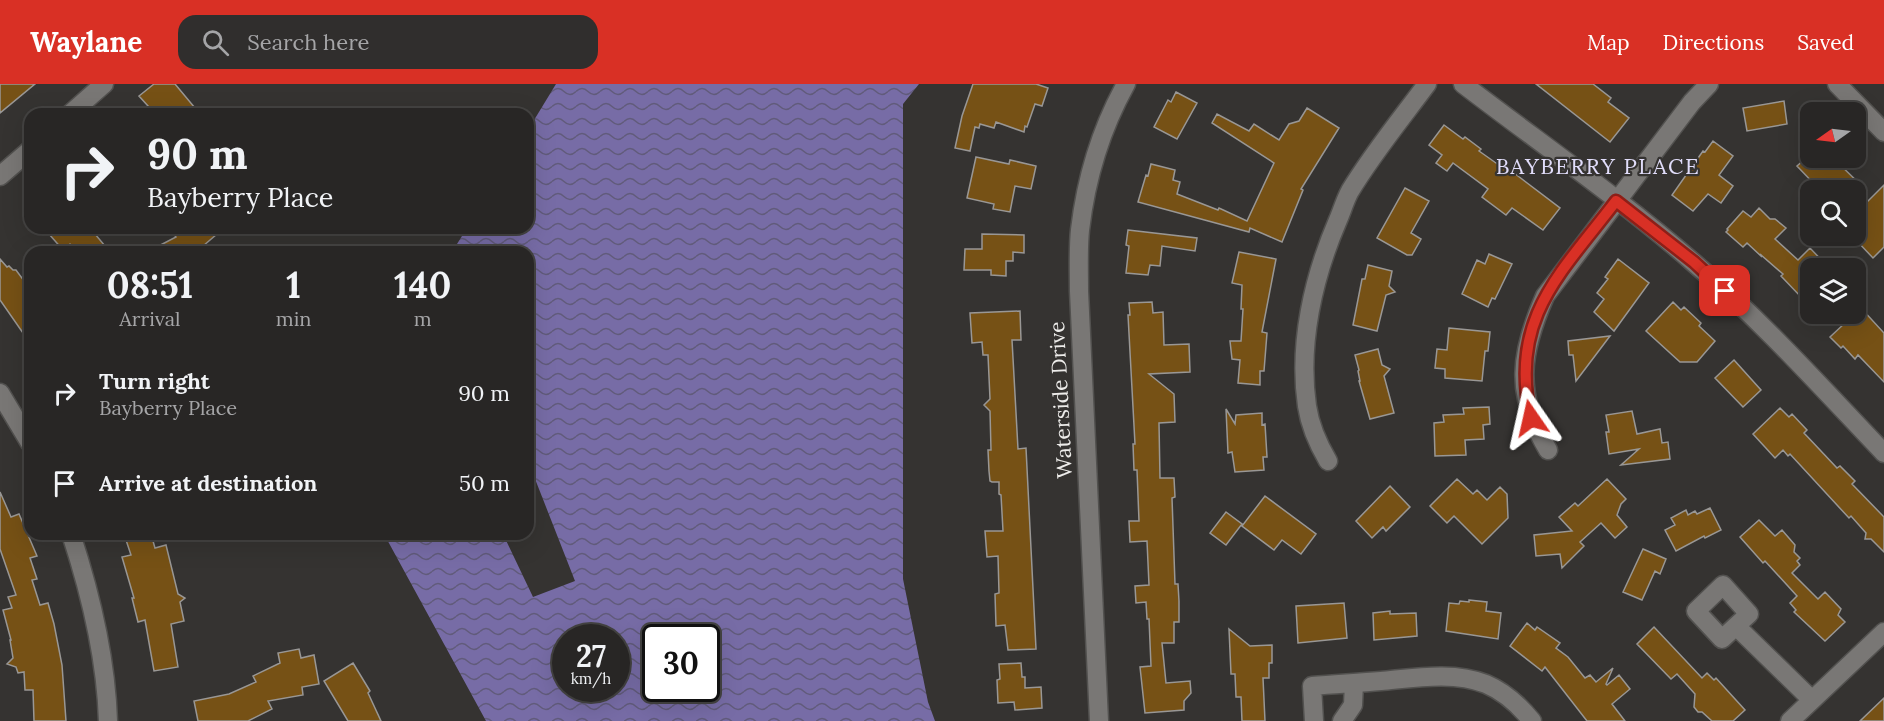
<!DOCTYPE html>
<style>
body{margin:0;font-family:Lora,serif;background:#302e2d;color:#f1f3f6;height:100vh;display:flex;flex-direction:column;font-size:22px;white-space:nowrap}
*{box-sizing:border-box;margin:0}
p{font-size:20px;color:#a5a5a7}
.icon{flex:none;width:33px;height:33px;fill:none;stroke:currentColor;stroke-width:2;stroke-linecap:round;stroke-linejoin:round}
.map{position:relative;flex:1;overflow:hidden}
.side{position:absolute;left:24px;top:162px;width:510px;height:294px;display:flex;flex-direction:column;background:#282625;border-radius:18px;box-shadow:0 6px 24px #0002,0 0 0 2px #444342}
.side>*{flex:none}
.banner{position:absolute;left:24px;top:24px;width:510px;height:126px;border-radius:18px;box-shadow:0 6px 24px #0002,0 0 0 2px #444342;background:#282625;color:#f1f3f6;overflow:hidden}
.needle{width:39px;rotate:256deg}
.fabs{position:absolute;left:1800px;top:18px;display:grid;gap:12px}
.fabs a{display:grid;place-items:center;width:66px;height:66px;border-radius:12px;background:#282625;box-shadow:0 6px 24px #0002,0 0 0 2px #444342;font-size:30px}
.speed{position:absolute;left:552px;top:540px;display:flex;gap:12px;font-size:30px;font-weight:700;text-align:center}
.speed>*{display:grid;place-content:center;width:78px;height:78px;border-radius:50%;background:#282625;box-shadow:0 6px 24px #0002,0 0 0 2px #444342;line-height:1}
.speed small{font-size:15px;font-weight:400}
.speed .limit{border:3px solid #111;border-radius:9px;background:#fff;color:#111}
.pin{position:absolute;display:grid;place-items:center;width:51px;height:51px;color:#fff;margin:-26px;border-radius:12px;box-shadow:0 3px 9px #0006}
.me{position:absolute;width:66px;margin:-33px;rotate:349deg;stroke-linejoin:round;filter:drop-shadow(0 0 4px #0008)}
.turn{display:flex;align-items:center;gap:21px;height:126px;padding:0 24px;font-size:27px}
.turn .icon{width:78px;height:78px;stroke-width:2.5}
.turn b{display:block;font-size:42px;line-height:51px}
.eta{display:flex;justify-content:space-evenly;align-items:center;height:102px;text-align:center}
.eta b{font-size:36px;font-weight:700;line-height:42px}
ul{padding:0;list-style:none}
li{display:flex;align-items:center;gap:18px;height:90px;padding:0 24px}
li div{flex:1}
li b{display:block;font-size:22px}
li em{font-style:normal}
header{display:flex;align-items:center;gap:36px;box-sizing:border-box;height:84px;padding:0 30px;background:#d93025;color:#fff}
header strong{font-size:28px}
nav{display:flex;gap:33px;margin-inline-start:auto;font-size:21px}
.search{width:420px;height:54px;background:#302e2d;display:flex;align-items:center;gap:15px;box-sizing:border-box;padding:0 21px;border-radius:18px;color:#a5a5a7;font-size:22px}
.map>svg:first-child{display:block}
.water{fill:url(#water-waves);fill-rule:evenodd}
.building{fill:#765115;stroke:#999795;stroke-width:1.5}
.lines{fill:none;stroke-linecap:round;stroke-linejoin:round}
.minor-casing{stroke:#52514f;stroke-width:21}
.minor{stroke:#797775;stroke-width:18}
.route-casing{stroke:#8d1f18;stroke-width:15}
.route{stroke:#d93025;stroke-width:10}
.labels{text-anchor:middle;stroke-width:4.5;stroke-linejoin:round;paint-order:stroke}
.street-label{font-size:21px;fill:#edecea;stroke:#353331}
.neighbourhood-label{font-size:22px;letter-spacing:1.5px;fill:#e1ddfa;stroke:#353331}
</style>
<header>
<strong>Waylane</strong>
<div class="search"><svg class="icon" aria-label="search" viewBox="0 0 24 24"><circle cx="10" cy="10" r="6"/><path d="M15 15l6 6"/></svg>Search here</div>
<nav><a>Map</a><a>Directions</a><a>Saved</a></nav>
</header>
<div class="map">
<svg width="1884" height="637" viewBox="0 0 1884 637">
<defs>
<pattern id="water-waves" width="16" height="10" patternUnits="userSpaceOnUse" patternTransform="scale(1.5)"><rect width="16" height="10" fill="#776ca6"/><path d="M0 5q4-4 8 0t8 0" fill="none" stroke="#615b7b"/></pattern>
</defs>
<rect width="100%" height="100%" fill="#353331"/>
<path class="water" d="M 556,0 L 919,0 L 903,20 L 903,495 L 928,618 L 935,637 L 486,637 L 384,450 L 503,450 L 533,513 L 575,497 L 528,377 L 528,168 L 452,168 L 467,144 L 528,144 L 528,46 ZM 566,554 L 616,554 L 616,604 L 566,604 ZM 656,554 L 706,554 L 706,604 L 656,604 Z"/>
<path class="building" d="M 0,0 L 35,0 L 0,29 Z
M 154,0 L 175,0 L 200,30 L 139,30 L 148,22 L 139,12 Z
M 973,0 L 1036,0 L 1048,4 L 1042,22 L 1035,20 L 1027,43 L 1025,42 L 1024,48 L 996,38 L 994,44 L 980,40 L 979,44 L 975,43 L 970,67 L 955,64 L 962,32 Z
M 1536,0 L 1593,0 L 1611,14 L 1608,18 L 1629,34 L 1610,58 Z
M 1176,8 L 1197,19 L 1177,55 L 1154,43 L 1168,16 L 1171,18 Z
M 1784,17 L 1787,40 L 1747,47 L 1743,24 Z
M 1307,24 L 1339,44 L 1301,105 L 1303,106 L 1282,158 L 1250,144 L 1249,148 L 1138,118 L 1146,91 L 1148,92 L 1151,80 L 1175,86 L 1173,96 L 1180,98 L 1177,110 L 1218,126 L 1219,124 L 1247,137 L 1274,79 L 1212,39 L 1217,30 L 1249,47 L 1254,40 L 1279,56 L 1289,40 L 1299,37 Z
M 1444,41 L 1463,55 L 1465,53 L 1481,65 L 1479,67 L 1513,91 L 1514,89 L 1560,124 L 1543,146 L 1512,124 L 1506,131 L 1482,113 L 1488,105 L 1453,79 L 1447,87 L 1436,79 L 1442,71 L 1429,61 Z
M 1713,57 L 1733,72 L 1719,91 L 1733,102 L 1721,119 L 1708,110 L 1693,127 L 1672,111 L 1703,67 L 1705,68 Z
M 976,73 L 1009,80 L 1010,76 L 1036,82 L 1031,105 L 1015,102 L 1010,128 L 993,125 L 994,120 L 967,114 Z
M 1806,74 L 1833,74 L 1866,106 L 1820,106 L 1797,82 Z
M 1884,101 L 1884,163 L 1873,174 L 1856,156 L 1856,129 Z
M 1405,104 L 1429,117 L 1411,149 L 1421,155 L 1412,171 L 1407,171 L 1377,154 Z
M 1759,124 L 1770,135 L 1775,135 L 1786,144 L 1775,155 L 1798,176 L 1810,164 L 1829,184 L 1810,184 L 1810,204 L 1801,213 L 1781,192 L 1783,190 L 1761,171 L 1761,172 L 1747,159 L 1743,163 L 1726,148 L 1728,146 L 1727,145 L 1743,127 L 1751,133 Z
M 56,144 L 90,144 L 110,168 L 76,168 L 70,160 L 63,166 L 49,150 Z
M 168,144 L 224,144 L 196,168 L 147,168 L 176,153 Z
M 1128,146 L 1197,154 L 1195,167 L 1162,162 L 1160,182 L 1150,181 L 1148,191 L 1126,189 L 1129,162 L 1126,161 Z
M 982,150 L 1024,151 L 1024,169 L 1013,168 L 1013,177 L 1006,177 L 1006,192 L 991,191 L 991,186 L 964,186 L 965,165 L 982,165 Z
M 1239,168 L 1276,175 L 1262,248 L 1267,249 L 1264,287 L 1260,287 L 1260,301 L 1238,299 L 1240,276 L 1232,275 L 1230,257 L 1241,257 L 1243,225 L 1241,225 L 1242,201 L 1232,199 Z
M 1489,170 L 1512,180 L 1495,215 L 1492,214 L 1488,223 L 1462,210 L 1477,176 L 1485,180 Z
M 0,175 L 7,183 L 9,182 L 13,186 L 16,186 L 30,205 L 30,259 L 0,216 Z
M 1618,175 L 1649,199 L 1614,247 L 1594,228 L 1604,215 L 1597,209 L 1608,195 L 1605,193 Z
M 1368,181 L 1392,187 L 1389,202 L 1395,208 L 1386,211 L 1377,247 L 1353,241 L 1362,195 L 1365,195 Z
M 1152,218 L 1153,229 L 1163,228 L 1164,261 L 1189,260 L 1190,288 L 1149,290 L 1174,310 L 1175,338 L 1159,339 L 1160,394 L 1174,394 L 1175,413 L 1172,414 L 1175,500 L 1178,500 L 1179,517 L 1179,538 L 1174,538 L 1174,559 L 1162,559 L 1166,599 L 1190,597 L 1191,609 L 1184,617 L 1184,626 L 1145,629 L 1140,583 L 1151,582 L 1149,535 L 1147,535 L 1146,518 L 1136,519 L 1135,502 L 1149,501 L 1147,457 L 1130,458 L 1129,437 L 1139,437 L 1137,386 L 1134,386 L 1133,360 L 1135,360 L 1128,231 L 1130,231 L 1129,219 Z
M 1673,218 L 1681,226 L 1684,223 L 1701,239 L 1699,242 L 1715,257 L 1697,278 L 1680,278 L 1646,247 Z
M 1861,224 L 1884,249 L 1884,298 L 1858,271 L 1855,275 L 1843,262 L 1841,264 L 1830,253 Z
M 1020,227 L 1021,256 L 1012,256 L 1018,365 L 1026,364 L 1036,565 L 1008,566 L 1005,541 L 996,542 L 995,510 L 999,509 L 998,472 L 987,473 L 985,447 L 1003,447 L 1001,411 L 999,410 L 999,398 L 992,398 L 990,397 L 989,387 L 988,366 L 991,366 L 990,327 L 984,321 L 990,315 L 988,271 L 983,271 L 982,258 L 972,259 L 970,229 Z
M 1449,244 L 1490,248 L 1488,267 L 1485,267 L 1482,297 L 1445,294 L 1445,285 L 1435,284 L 1437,265 L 1447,266 Z
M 1610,252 L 1576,297 L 1573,271 L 1569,271 L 1568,257 Z
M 1378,265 L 1382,281 L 1390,285 L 1384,292 L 1394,329 L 1370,335 L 1359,297 L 1360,297 L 1358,287 L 1359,286 L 1355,271 Z
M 1734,276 L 1761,306 L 1743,323 L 1715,294 Z
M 1489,323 L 1490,340 L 1483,341 L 1484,355 L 1465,356 L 1466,371 L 1435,372 L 1434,339 L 1444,338 L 1443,331 L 1464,330 L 1463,324 Z
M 1780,324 L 1789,333 L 1792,330 L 1807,346 L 1804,349 L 1837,384 L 1840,382 L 1855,397 L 1852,400 L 1884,433 L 1884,468 L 1871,455 L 1865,455 L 1866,449 L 1851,432 L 1849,434 L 1837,421 L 1790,370 L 1788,372 L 1783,366 L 1775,374 L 1753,350 Z
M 1226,325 L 1235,340 L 1236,331 L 1262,329 L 1262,341 L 1265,340 L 1267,373 L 1263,373 L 1264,386 L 1235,388 L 1232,368 L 1228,369 Z
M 1632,327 L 1637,350 L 1660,345 L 1662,359 L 1668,358 L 1670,375 L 1621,381 L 1639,365 L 1609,370 L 1606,348 L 1609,348 L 1606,331 Z
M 1457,395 L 1473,410 L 1477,406 L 1487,416 L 1500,403 L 1507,410 L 1508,434 L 1482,460 L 1454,432 L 1447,439 L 1430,422 Z
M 1607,395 L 1626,415 L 1621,420 L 1617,431 L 1627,443 L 1615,454 L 1601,439 L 1580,458 L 1584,462 L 1562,484 L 1560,470 L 1536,472 L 1534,451 L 1572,447 L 1559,433 L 1575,419 L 1578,422 Z
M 1390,402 L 1410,423 L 1386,447 L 1383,443 L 1372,454 L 1356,437 Z
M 0,408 L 11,433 L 19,430 L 37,472 L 30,474 L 37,495 L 32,496 L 40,521 L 48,519 L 54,540 L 62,581 L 66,637 L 34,637 L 33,606 L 25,606 L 24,588 L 18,589 L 16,583 L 7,580 L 13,574 L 10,556 L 11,556 L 3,526 L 12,524 L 8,513 L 16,511 L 0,465 Z
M 1265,412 L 1316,450 L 1301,470 L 1282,456 L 1274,466 L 1242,442 Z
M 1710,424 L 1721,446 L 1705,454 L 1704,452 L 1676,467 L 1665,446 L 1675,441 L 1671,434 L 1686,426 L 1688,431 L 1695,427 L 1697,430 Z
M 1226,428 L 1242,440 L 1226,461 L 1210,449 Z
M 1759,436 L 1775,452 L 1782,446 L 1795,461 L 1794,468 L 1800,474 L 1797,477 L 1800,481 L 1792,489 L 1818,515 L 1825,508 L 1841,525 L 1838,531 L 1845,538 L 1825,557 L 1794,528 L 1796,526 L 1790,519 L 1797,512 L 1765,477 L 1763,479 L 1740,453 Z
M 124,450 L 151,450 L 155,464 L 166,461 L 178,510 L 185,514 L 180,518 L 184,537 L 171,540 L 178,583 L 154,587 L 145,536 L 138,538 L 132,514 L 134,514 L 122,473 L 131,471 Z
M 1643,465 L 1666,475 L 1660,490 L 1655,487 L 1642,516 L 1623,508 Z
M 1469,516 L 1487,518 L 1486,527 L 1501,529 L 1498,555 L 1446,547 L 1449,519 L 1459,520 L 1460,517 L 1469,518 Z
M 1344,519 L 1347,554 L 1298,559 L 1296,522 Z
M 1390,527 L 1390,530 L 1416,529 L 1417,552 L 1374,556 L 1373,529 Z
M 1527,539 L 1535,546 L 1537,543 L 1560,559 L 1556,564 L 1568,573 L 1585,594 L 1590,591 L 1596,598 L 1613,584 L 1606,600 L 1607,601 L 1619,591 L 1630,605 L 1612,620 L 1625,637 L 1587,637 L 1545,583 L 1542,587 L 1510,562 Z
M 1654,543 L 1702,594 L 1707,589 L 1714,596 L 1716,594 L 1745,626 L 1733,637 L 1712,637 L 1702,628 L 1698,628 L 1694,623 L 1695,610 L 1677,590 L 1671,595 L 1637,560 Z
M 1229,545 L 1250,562 L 1272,561 L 1272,579 L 1269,579 L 1269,594 L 1263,594 L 1265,637 L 1242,637 L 1241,613 L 1236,613 L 1235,590 L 1231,590 Z
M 299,565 L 301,574 L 314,571 L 319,600 L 302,603 L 303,611 L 268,617 L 272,625 L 248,637 L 198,637 L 194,617 L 229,610 L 256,598 L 253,592 L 280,579 L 278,569 Z
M 353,579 L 370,607 L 368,609 L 381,637 L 348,637 L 324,597 Z
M 1021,579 L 1022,593 L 1025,593 L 1025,604 L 1041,603 L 1042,624 L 1015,626 L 1014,618 L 998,619 L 997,596 L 1000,595 L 999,580 Z
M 1884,614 L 1884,637 L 1860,637 Z"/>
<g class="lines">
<defs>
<path id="minor" d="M 1463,0 C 1540,59 1621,115 1694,179 C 1762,237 1822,304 1884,369
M 1837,0 L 1884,48
M 70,30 L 104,0
M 0,92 L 30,66
M 0,309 L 30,359
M 1548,366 C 1514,310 1520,269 1545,212 L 1692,18 L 1709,0
M 1328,377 C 1318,360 1310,342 1307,322 C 1298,260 1313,194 1338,136 C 1342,127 1345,116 1350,107 C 1373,69 1401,35 1427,0
M 71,450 C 91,511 106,573 108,637
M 1736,542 L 1722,555 L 1696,527 L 1723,501 L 1749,530 L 1736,542 L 1812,616
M 1099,637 L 1079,207 C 1079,187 1078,166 1080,146 C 1086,95 1101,45 1126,0
M 1314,637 L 1312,602 C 1335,600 1358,599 1381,597 C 1414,594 1454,587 1486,600 C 1505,608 1519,621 1532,637
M 1342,637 L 1353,621 L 1354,599
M 1790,637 L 1884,548"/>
</defs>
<use href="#minor" class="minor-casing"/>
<use href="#minor" class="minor"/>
</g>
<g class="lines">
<defs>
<path id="route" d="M 1531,334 C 1508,235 1561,189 1616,117 L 1694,178 L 1725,207"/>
</defs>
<use href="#route" class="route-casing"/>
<use href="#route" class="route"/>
</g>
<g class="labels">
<g class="street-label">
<text transform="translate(1061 316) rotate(-93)" y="7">Waterside Drive</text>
</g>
<g class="neighbourhood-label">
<text x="1598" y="90">BAYBERRY PLACE</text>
</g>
</g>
</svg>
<div class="fabs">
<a><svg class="needle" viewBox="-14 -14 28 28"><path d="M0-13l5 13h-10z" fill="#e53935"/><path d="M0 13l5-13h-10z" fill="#a5a5a7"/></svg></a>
<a><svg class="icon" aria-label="search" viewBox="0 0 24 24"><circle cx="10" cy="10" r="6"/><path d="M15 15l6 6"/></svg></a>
<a><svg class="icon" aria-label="layers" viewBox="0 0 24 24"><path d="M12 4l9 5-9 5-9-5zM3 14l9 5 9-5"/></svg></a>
</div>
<div class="speed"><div>27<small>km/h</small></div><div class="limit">30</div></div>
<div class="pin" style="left:1725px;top:207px;background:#d93025"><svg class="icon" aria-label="arrive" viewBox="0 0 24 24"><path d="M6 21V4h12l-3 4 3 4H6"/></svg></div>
<svg class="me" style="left:1531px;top:334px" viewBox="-20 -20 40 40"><path d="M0-17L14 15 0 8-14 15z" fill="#d93025" stroke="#fff" stroke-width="4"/></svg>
<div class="banner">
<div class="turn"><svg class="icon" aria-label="right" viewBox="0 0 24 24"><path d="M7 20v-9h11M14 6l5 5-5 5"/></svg><div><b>90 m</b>Bayberry Place</div></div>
</div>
<section class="side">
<div class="eta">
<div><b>08:51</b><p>Arrival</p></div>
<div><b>1</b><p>min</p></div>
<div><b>140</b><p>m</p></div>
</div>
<ul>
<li><svg class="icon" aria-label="right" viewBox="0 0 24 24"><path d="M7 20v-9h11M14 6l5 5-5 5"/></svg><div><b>Turn right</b><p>Bayberry Place</p></div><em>90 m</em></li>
<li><svg class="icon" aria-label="arrive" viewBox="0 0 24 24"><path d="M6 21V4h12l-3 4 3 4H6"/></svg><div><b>Arrive at destination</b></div><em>50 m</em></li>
</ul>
</section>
</div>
